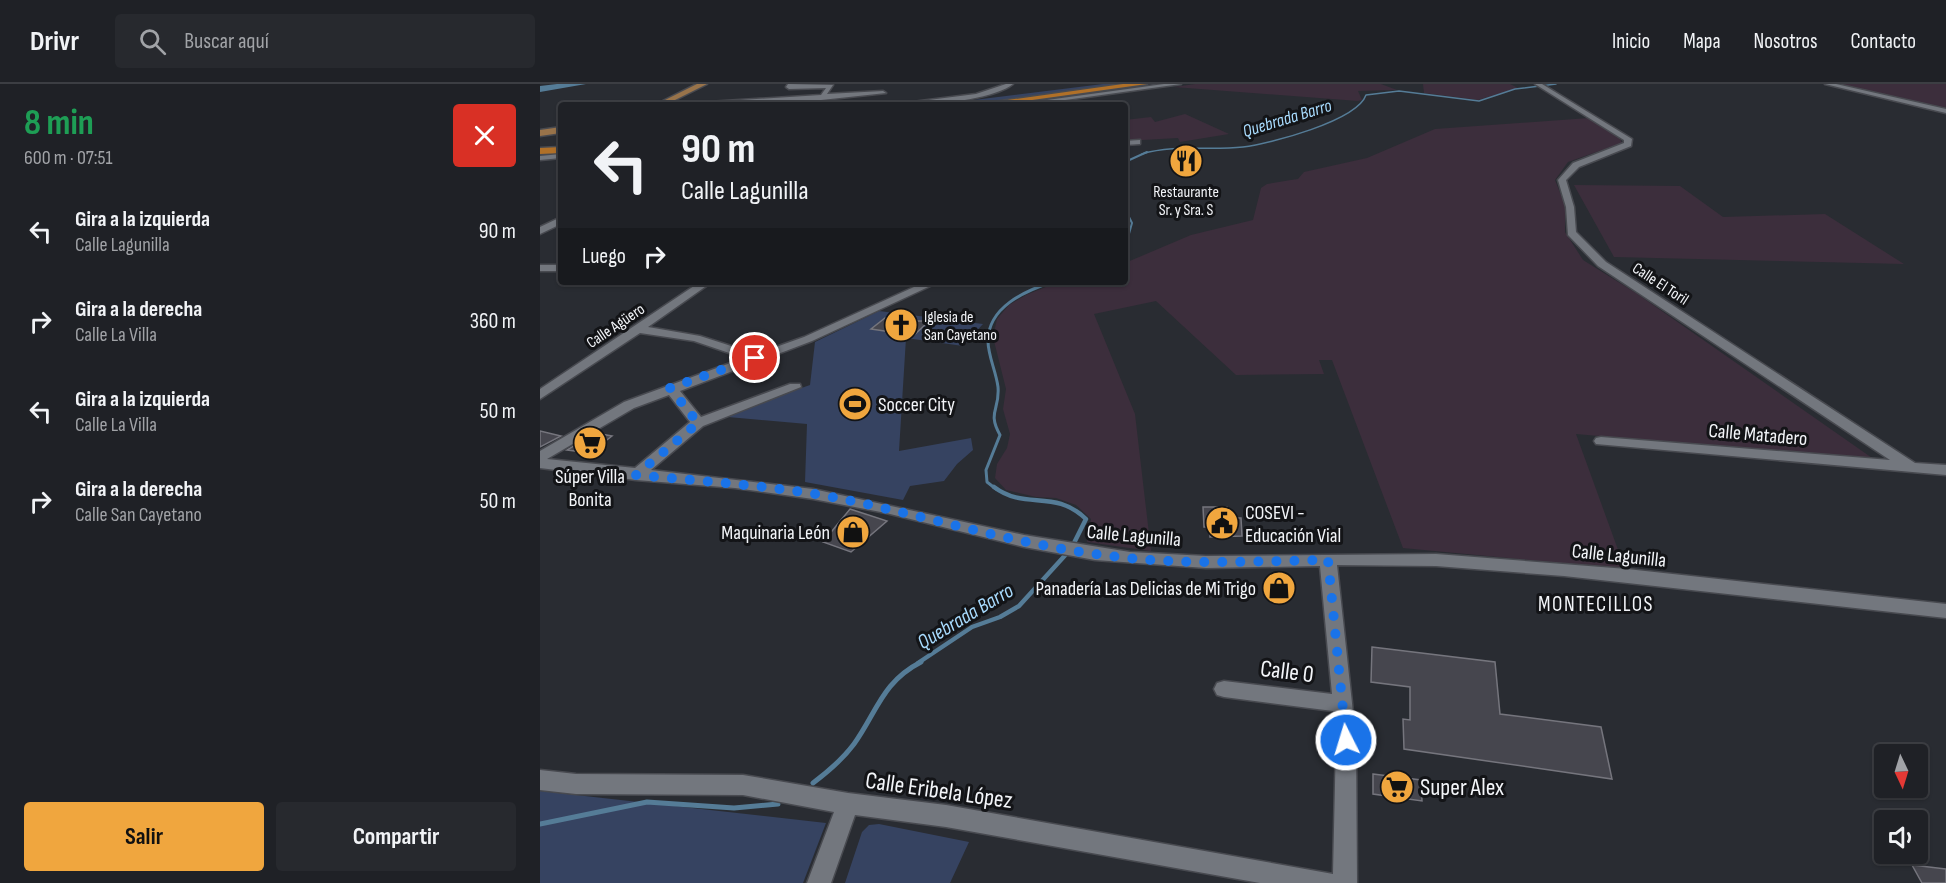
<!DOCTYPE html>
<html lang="es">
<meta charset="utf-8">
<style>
body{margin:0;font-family:"Sofia Sans Condensed",sans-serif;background:#27292e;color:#f1f3f6;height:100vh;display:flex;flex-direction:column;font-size:22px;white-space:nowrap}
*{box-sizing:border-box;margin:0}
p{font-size:20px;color:#a1a3a7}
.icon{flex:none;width:33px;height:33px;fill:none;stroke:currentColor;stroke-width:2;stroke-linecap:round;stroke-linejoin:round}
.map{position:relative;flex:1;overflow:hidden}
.drawer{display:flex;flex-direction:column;background:#1f2126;width:540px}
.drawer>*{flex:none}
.top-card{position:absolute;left:18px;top:18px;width:570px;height:183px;border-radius:6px;box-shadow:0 2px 4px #0004,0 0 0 2px #3c3e43;background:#1f2126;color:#f1f3f6;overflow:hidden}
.needle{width:39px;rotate:176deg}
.controls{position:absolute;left:1334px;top:660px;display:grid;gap:12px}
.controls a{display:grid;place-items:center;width:54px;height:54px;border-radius:6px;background:#1f2126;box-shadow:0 2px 4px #0004,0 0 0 2px #3c3e43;font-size:30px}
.pin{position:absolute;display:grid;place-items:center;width:51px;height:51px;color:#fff;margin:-26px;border:3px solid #fff;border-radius:50%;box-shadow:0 2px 6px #0007}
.me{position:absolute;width:66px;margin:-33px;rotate:355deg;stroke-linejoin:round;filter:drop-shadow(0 0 4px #0008)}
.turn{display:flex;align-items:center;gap:21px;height:126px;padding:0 24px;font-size:27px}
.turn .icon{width:78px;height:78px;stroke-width:2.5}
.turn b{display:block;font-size:42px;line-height:51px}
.then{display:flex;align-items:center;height:57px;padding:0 24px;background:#0003;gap:12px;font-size:22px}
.round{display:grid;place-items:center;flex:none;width:63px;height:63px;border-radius:6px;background:#27292e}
.head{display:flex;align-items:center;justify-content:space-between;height:102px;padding:0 24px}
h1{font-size:36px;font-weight:700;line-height:45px;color:#1e9e55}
.button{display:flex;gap:12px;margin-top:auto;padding:12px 24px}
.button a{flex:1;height:69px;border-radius:6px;background:#f0a63e;color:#111;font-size:24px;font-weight:700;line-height:69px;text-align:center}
.button a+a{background:#27292e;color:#f1f3f6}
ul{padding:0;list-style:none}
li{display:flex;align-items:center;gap:18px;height:90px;padding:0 24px}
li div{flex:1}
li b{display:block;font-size:22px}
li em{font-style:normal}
header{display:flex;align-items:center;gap:36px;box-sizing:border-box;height:84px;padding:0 30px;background:#1f2126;border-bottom:2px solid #3c3e43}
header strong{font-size:28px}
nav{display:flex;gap:33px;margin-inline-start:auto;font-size:21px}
.search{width:420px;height:54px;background:#27292e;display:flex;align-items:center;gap:15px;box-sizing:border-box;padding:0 21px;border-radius:6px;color:#a1a3a7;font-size:22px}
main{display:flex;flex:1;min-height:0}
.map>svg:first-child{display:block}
.industrial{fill:#3c2e3c}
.green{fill:#364361;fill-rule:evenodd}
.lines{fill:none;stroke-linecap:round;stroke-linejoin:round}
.stream-far4{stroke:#557c97;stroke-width:1.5}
.stream-far3{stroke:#557c97;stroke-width:2}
.stream-far2{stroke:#557c97;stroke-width:3}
.stream-far1{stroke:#557c97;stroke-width:4.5}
.stream{stroke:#557c97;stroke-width:5}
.river{fill:#557c97;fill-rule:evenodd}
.building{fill:#46464e;stroke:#75757d;stroke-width:1.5}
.minor-casing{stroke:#484a50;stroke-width:3}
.major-casing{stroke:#484a50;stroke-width:3}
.highway-casing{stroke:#484a50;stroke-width:3}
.minor{fill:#73777e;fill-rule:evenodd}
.major{fill:#98734a;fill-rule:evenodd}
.highway{fill:#b07028;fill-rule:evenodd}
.route{stroke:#1a73e8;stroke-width:10;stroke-dasharray:0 18}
.labels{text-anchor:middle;stroke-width:6;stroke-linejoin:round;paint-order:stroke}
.far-poi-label{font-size:16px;fill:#f3f5f9;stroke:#131417}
.far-street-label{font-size:16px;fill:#f3f5f9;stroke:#131417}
.far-water-label{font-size:18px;font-style:italic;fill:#a8dbfe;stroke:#131417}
.poi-label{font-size:20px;fill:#f3f5f9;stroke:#131417;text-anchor:start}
.street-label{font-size:20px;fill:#f3f5f9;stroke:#131417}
.neighbourhood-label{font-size:21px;letter-spacing:1.5px;fill:#f3f5f9;stroke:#131417}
.water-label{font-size:21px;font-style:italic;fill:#a8dbfe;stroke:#131417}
.near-street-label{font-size:24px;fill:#f3f5f9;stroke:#131417}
.near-poi-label{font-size:24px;fill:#f3f5f9;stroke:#131417;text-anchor:start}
</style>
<header>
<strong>Drivr</strong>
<div class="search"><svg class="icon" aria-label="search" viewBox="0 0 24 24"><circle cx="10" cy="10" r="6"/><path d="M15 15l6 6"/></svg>Buscar aquí</div>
<nav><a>Inicio</a><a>Mapa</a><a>Nosotros</a><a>Contacto</a></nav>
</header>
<main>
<section class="drawer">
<div class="head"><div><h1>8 min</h1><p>600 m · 07:51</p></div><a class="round" style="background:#d93025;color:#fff"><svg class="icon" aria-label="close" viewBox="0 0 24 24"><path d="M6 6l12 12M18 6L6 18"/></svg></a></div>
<ul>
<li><svg class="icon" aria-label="left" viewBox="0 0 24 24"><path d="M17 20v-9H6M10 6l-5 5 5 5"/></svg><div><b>Gira a la izquierda</b><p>Calle Lagunilla</p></div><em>90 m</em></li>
<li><svg class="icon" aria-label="right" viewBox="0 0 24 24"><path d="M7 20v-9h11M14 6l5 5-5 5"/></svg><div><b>Gira a la derecha</b><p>Calle La Villa</p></div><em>360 m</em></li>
<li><svg class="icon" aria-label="left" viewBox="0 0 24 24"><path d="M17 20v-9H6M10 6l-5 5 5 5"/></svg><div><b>Gira a la izquierda</b><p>Calle La Villa</p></div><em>50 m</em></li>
<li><svg class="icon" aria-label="right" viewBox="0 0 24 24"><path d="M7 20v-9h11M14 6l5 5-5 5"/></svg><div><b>Gira a la derecha</b><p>Calle San Cayetano</p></div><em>50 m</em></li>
</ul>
<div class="button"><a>Salir</a><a>Compartir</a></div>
</section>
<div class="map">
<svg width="1406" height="799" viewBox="0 0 1406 799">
<rect width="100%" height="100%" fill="#292c32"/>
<path class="industrial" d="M 655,0 L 841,0 L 857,6 L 818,7 L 822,16 L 818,17 L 634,3 Z
M 883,0 L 970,0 L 978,4 L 938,16 L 884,9 Z
M 1294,0 L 1406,0 L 1406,25 L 1338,9 Z
M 645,30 L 689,50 L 640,58 L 638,54 L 585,57 L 585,36 L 611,33 L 615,38 Z
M 1049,34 L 1079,53 L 1082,59 L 1028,78 L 1015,96 L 1025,121 L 1025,148 L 1043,176 L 1096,209 L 1335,376 L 1036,350 L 1085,485 L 863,464 L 792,276 L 779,276 L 784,290 L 696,291 L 616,217 L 554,230 L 595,330 L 611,467 L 547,458 L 551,435 L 536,421 L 516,414 L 496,413 L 466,406 L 455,394 L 457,380 L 467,364 L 470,350 L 463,325 L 466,305 L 453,253 L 457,235 L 469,221 L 486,211 L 518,198 L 585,198 L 585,179 L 651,151 L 713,136 L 721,104 L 727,100 L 751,96 L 758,95 L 764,88 L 827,74 L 895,45 Z
M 1034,101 L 1140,102 L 1183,133 L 1285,130 L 1364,180 L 1074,173 Z"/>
<path class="green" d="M 563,0 L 586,0 L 420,21 L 394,21 Z
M 339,227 L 443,240 L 423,262 L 366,254 L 359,367 L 431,354 L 433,366 L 417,380 L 404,397 L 370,402 L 363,416 L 265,398 L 267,340 L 188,333 L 187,330 L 270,301 L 275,258 ZM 345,234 L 389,237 L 355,252 L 358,249 L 332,245 Z
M 0,707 L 286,739 L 263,799 L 0,799 Z
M 339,740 L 429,758 L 410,799 L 305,799 L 322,748 L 329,741 Z"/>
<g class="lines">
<path class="stream-far4" d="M 602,70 C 635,60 669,67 703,63 C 729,60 817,37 826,11 L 859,7 L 939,17 L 975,5 L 1016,0"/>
<path class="stream-far3" d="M 585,78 L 607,68
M 585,125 L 592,139 L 587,157"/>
<path class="stream-far2" d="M 585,163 L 587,155
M 456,405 L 447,398 L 446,386 L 460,351 C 447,328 460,326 458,303 C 456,287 448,272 448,257 C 448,223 485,207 512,198"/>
<path class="stream-far1" d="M 454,403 C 486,427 514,404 546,435 L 533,461
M 378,579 L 432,543 L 460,533 L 479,522 L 529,467"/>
<path class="stream" d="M 273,699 C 289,687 302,676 314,660 C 337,628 342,598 381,578
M 0,740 L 107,718 L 194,724 L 238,720"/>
<path class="river" d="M 17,0 L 46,0 L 0,8 L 0,2 Z"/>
</g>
<path class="building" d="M 345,234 L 374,237 L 389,237 L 371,254 L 354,252 L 358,249 L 331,245 Z
M 0,347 L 21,352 L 0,363 Z
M 55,349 L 72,352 L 50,369 L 27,366 Z
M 663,423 L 687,423 L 688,434 L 701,434 L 702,452 L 670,453 L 670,443 L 664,443 Z
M 310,425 L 347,437 L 311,468 L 283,458 Z
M 832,563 L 955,578 L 960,630 L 1061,643 L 1072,695 L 864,665 L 863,635 L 870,636 L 870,603 L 831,598 Z
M 833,690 L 881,696 L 882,717 L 833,710 Z
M 1372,781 L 1406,785 L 1406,799 L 1382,799 Z"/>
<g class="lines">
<defs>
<path id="minor" d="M 248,0 L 293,1 L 287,10 L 343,7 L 346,9 L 281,16 L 121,21 L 281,11 L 286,4 L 249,5 L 246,3 Z
M 466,0 L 473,0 C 456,15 378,25 357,20 L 436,10 Z
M 624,0 L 641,0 L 489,21 L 471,21 Z
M 995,0 L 1002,0 L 1092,55 L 1091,62 L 1039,83 L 1026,96 L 1034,123 L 1036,148 L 1066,178 L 1375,379 L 1406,381 L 1406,391 L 1056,360 L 1054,357 L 1056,354 L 1061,353 L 1350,376 L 1058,182 L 1028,151 L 1026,123 L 1018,96 L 1033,79 L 1084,59 L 1084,56 Z
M 1285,0 L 1296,0 L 1406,25 L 1406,29 Z
M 600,56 L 600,60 L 585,61 L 585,57 Z
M 21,70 L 21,74 L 0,76 L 0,72 Z
M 21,133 L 21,140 L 0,150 L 0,143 Z
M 0,181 L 21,181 L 21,187 L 0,187 Z
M 160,198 L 172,198 L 108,243 L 160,252 L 216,270 L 264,253 L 385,198 L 399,198 L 272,257 L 140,307 L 161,333 L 250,300 L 260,300 L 261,303 L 163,342 L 111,386 L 273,405 L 484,451 L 590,468 L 666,472 L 896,470 L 1087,485 L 1406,520 L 1406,534 L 1024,492 L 896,482 L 797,481 L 816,656 L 817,799 L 720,799 L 406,743 L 315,731 L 291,799 L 267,799 L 294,728 L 203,711 L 36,710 L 0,706 L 0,686 L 36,690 L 203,691 L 308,709 L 406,721 L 793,790 L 796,656 L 793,627 L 684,613 L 677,611 L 674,605 L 677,599 L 684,597 L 792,610 L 780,482 L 666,484 L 555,476 L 484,463 L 346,429 L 273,415 L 195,404 L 96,396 L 0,384 L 0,367 L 84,318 L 204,274 L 154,257 L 100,249 L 0,315 L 0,305 ZM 129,311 L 150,338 L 95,384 L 7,375 L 94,324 Z"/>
<path id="major" d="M 157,0 L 167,0 L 125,21 L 115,21 Z
M 21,43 L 21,49 L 0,52 L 0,46 Z"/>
<path id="highway" d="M 583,0 L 607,0 L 457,21 L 432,21 Z
M 21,63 L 21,69 L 0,70 L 0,64 Z"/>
</defs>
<use href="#minor" class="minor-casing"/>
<use href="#major" class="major-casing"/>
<use href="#highway" class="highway-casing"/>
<use href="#minor" class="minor"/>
<use href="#major" class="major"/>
<use href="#highway" class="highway"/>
</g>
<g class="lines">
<path class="route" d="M 215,274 L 130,304 L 158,339 L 96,391 C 168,398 242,402 312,417 C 404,437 494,465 588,474 C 654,481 722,477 788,476 L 806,656"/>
</g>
<defs>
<symbol id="restaurant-disc" viewBox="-11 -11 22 22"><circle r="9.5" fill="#f0a63e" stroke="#131417"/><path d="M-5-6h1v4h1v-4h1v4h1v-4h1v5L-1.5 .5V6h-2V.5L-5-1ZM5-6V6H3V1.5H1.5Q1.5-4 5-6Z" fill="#111"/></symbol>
<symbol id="church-disc" viewBox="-11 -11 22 22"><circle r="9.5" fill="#f0a63e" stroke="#131417"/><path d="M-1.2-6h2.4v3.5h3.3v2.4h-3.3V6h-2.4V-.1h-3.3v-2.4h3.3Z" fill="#111"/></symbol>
<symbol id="stadium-disc" viewBox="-11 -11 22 22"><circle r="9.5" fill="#f0a63e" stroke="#131417"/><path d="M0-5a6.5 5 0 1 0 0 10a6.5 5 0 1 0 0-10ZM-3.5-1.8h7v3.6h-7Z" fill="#111"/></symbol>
<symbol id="supermarket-disc" viewBox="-11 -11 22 22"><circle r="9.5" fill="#f0a63e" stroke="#131417"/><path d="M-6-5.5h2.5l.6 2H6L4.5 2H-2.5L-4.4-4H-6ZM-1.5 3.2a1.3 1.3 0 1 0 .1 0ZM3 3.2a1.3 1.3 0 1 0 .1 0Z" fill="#111"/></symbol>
<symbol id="civic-disc" viewBox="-11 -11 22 22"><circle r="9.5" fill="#f0a63e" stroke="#131417"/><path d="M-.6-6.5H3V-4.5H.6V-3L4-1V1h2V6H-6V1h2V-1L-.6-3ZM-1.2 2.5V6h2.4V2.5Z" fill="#111"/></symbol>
<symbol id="shop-disc" viewBox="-11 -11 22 22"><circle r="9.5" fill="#f0a63e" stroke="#131417"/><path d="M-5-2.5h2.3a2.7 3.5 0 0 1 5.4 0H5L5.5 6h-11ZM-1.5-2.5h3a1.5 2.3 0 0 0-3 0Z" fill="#111"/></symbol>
</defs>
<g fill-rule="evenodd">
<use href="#restaurant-disc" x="627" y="58" width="38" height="38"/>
<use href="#church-disc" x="342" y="222" width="38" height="38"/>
<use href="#stadium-disc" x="296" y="301" width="38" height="38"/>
<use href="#supermarket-disc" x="31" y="340" width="38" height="38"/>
<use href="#civic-disc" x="663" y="420" width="38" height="38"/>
<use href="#shop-disc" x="294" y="429" width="38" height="38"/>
<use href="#shop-disc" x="720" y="485" width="38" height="38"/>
<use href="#supermarket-disc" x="838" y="684" width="38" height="38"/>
</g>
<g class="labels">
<g class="far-poi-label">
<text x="646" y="113">Restaurante<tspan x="646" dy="18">Sr. y Sra. S</tspan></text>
<text x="384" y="238" text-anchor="start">Iglesia de<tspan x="384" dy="18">San Cayetano</tspan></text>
</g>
<g class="far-street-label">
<text transform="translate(1121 199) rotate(33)" y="6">Calle El Toril</text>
<text transform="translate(75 241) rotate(-34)" y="6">Calle Agüero</text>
</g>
<g class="far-water-label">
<text transform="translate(747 34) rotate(-17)" y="6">Quebrada Barro</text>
</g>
<g class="poi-label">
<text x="338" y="327">Soccer City</text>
<text x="50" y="399" text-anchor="middle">Súper Villa<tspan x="50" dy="23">Bonita</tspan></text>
<text x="705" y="435">COSEVI -<tspan x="705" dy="23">Educación Vial</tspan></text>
<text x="290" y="455" text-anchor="end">Maquinaria León</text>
<text x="716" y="511" text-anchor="end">Panadería Las Delicias de Mi Trigo</text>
</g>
<g class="street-label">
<text transform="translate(1218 350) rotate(5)" y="7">Calle Matadero</text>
<text transform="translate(594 451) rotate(5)" y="7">Calle Lagunilla</text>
<text transform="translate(1079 471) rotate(6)" y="7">Calle Lagunilla</text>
</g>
<g class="neighbourhood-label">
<text x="1056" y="527">MONTECILLOS</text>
</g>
<g class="water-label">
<text transform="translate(425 532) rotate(-31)" y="7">Quebrada Barro</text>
</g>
<g class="near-street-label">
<text transform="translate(747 587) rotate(7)" y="8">Calle 0</text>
<text transform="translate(399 706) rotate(8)" y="8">Calle Eribela López</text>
</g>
<g class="near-poi-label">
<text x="880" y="711">Super Alex</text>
</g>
</g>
</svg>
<div class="controls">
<a><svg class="needle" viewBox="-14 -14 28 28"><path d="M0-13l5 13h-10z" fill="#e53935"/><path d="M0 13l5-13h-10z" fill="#a1a3a7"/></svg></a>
<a><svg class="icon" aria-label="sound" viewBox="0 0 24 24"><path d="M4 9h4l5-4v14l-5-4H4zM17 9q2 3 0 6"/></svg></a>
</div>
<div class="pin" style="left:215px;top:274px;background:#d93025"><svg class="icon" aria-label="arrive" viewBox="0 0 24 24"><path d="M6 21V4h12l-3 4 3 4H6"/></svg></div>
<svg class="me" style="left:806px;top:656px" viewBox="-20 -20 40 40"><circle r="17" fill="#1a73e8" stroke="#fff" stroke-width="3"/><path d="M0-11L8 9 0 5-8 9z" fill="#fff"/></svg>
<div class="top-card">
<div class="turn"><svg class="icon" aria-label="left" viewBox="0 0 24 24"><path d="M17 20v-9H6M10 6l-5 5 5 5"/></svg><div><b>90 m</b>Calle Lagunilla</div></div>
<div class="then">Luego<svg class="icon" aria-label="right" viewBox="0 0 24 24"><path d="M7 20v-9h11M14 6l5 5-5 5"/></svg></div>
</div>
</div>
</main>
